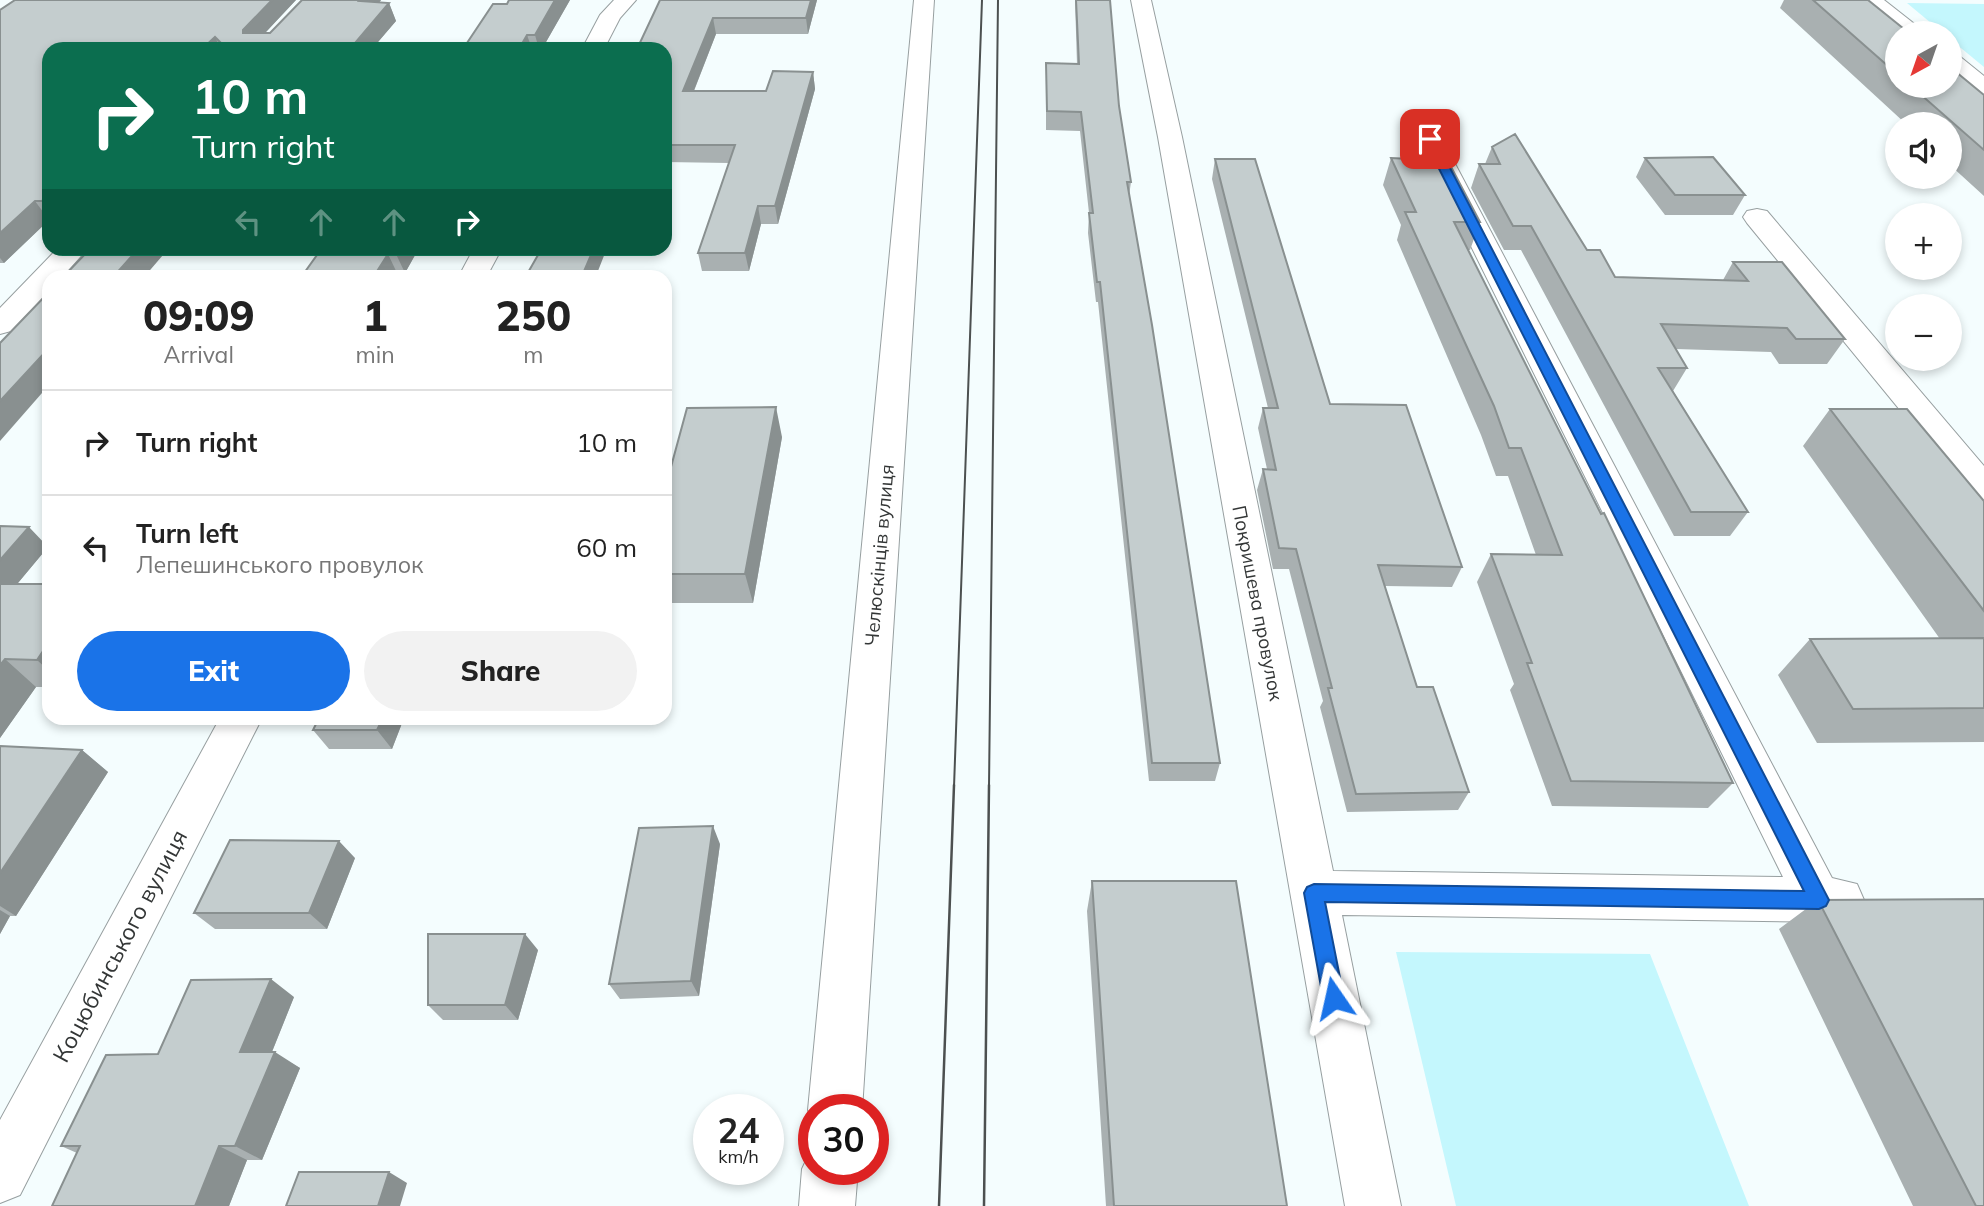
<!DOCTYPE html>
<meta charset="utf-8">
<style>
body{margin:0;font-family:Mulish,sans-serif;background:#f2f2f2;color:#222;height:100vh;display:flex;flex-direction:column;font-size:26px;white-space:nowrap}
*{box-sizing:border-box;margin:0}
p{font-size:23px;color:#767676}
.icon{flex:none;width:38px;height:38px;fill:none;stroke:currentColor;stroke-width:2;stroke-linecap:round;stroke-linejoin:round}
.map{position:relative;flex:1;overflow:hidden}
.side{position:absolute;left:42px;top:270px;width:630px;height:455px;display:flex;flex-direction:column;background:#fff;border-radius:21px;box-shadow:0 4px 10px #0003}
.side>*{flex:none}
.hud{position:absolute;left:42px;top:42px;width:630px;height:214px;border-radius:21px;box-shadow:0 4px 10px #0003;background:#0b6e4f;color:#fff;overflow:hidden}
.needle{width:46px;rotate:220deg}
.tools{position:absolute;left:1885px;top:21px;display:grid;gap:14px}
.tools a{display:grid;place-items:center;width:77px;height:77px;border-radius:50%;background:#fff;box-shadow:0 4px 10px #0003;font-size:35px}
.speed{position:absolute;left:693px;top:1094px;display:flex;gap:14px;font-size:35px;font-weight:700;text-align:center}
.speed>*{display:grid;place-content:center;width:91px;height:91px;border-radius:50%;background:#fff;box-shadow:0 4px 10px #0003;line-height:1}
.speed small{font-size:18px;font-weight:400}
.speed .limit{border:10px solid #d22;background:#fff;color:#111}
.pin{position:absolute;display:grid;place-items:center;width:60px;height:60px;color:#fff;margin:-30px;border-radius:14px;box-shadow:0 4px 10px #0006}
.me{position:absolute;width:77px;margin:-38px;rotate:349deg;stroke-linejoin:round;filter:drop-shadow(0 0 5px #0008)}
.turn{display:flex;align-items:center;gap:24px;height:147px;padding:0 35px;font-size:32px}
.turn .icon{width:91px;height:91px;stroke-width:2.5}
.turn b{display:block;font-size:49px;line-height:60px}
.lanes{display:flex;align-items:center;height:66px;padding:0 35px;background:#0003;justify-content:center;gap:35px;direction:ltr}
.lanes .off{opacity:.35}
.eta{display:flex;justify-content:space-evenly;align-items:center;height:119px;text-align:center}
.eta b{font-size:42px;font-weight:800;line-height:49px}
.action{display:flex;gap:14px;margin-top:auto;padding:14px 35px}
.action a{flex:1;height:80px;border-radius:42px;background:#1a73e8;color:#fff;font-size:28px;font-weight:800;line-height:80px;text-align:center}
.action a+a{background:#f2f2f2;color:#222}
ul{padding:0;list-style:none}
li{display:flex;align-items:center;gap:21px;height:105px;padding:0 35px;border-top:2px solid #e0e0e0}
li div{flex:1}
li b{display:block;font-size:26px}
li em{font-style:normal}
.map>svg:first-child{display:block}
.green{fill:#c4f7fd}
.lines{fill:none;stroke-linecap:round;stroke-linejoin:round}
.street-casing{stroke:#979fa0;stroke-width:2}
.secondary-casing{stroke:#979fa0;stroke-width:2}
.street{fill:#fff;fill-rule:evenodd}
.secondary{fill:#fff;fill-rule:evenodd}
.tram-far1{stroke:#4c5050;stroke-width:2}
.tram{stroke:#4c5050;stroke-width:2.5}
.wall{fill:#a9b0b1}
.shaded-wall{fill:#899090}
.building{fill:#c4cdce;stroke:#899090;stroke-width:2}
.route{fill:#1a73e8;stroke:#114b97;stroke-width:2}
.labels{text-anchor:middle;stroke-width:7;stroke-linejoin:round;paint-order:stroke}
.street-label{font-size:19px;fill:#333636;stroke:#fff}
.near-street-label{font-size:23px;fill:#333636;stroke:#fff}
</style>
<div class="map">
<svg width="1984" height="1206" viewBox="0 0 1984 1206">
<rect width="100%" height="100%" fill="#f4fdfe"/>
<path class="green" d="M 1907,3 L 1984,4 L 1984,67 L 1950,39 L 1950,33 L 1943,33 Z
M 1396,952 L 1650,954 L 1749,1206 L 1456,1206 Z"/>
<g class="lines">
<defs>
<path id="street" d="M 614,0 L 636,0 L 620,18 L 604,49 L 582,49 L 600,15 Z
M 1131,0 L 1151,0 L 1182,137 L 1333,871 L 1783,877 L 1418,139 L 1421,134 L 1430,132 L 1439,134 L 1442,139 L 1832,878 L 1857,884 L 1864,900 L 1857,916 L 1840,922 L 1342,915 L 1401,1206 L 1345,1206 L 1158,137 Z
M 1861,0 L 1884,0 L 1926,33 L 1901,33 Z
M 1950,53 L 1958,55 L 1984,76 L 1984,94 L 1976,92 L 1950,71 Z
M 1757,209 L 1767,211 L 1984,466 L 1984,501 L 1972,498 L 1747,223 L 1743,217 L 1747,211 Z
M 58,248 L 88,248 L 63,276 L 49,276 L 49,291 L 11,331 L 0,334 L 0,308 Z
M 474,248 L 502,248 L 487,276 L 459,276 Z
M 220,718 L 262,718 L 20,1195 L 0,1203 L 0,1120 Z"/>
<path id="secondary" d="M 914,0 L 934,0 L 862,1110 L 814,1110 L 814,1123 L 808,1110 Z
M 814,1148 L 814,1169 L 858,1169 L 855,1206 L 799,1206 L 802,1169 L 811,1150 Z"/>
</defs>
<use href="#street" class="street-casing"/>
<use href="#secondary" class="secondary-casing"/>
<use href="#street" class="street"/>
<use href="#secondary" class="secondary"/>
<path class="tram-far1" d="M 954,787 L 982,0
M 989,787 L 998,0"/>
<path class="tram" d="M 939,1206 L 954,785
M 984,1206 L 989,785"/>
</g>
<path class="wall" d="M 296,0 L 265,33 L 270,33 L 302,0 L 381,0 L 379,3 L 389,3 L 396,21 L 372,49 L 49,49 L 49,220 L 4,263 L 0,263 L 0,10 Z
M 570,0 L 542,49 L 463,49 L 507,4 Z
M 660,0 L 817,0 L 808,34 L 716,34 L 694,91 L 766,91 L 813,72 L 815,89 L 778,224 L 761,224 L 749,271 L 702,271 L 698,253 L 729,163 L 665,162 L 665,49 Z
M 1075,0 L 1110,0 L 1119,106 L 1131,182 L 1129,196 L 1220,763 L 1215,781 L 1149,781 L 1098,302 L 1096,302 L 1088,233 L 1089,213 L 1080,131 L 1046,130 L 1046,63 L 1077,64 Z
M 1784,0 L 1868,0 L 1897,33 L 1897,86 L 1950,86 L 1984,95 L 1984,196 L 1950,165 L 1950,124 L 1906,124 L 1780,8 Z
M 1492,147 L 1587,250 L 1615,277 L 1723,280 L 1733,262 L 1845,339 L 1827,364 L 1779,364 L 1771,352 L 1676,349 L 1687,368 L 1673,391 L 1748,512 L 1730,536 L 1674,536 L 1521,250 L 1504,250 L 1471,188 L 1479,164 L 1485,164 Z
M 1391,158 L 1480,222 L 1470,250 L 1468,250 L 1733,783 L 1708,808 L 1552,806 L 1510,690 L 1514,684 L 1477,582 L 1491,554 L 1536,555 L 1508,476 L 1496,476 L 1481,435 L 1397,240 L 1401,225 L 1383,185 Z
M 1645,158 L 1745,195 L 1733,215 L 1665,215 L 1636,177 Z
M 1215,159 L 1330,404 L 1462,567 L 1452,587 L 1385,586 L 1417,687 L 1469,792 L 1458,810 L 1347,812 L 1320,707 L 1323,701 L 1289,569 L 1273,569 L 1257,490 L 1263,469 L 1267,469 L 1258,428 L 1263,408 L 1268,408 L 1212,179 Z
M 322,248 L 419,248 L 405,273 L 397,273 L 395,276 L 302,276 Z
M 1830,409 L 1984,501 L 1984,742 L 1817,743 L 1778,675 L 1810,639 L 1940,639 L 1803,446 Z
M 782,437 L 753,603 L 665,603 L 665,489 Z
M 0,526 L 48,547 L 17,584 L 49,584 L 49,687 L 36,687 L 0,738 Z
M 404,718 L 392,749 L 329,749 L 313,730 Z
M 0,746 L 82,750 L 108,772 L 16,916 L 10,916 L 0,934 Z
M 720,844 L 699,996 L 620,999 L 609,984 Z
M 355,858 L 327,929 L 215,929 L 194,913 Z
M 1092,881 L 1287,1206 L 1106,1206 L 1087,911 Z
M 1818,900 L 1984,1206 L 1913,1206 L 1779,929 Z
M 538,950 L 518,1020 L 443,1020 L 428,1005 Z
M 294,997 L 272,1052 L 300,1068 L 262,1160 L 247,1160 L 229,1206 L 52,1206 L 77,1153 L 61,1146 L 158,1054 Z"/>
<path class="shaded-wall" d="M 272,0 L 296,0 L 252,47 L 243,33 L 243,30 Z
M 360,0 L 381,0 L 366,18 Z
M 555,0 L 570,0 L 542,49 L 539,49 L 535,35 Z
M 811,0 L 817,0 L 808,34 L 806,18 Z
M 389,3 L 396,21 L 372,49 L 350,49 Z
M 713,18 L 716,34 L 687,108 L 683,91 Z
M 527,35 L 532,49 L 519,49 Z
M 215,37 L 221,49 L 202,49 Z
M 813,72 L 815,89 L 778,224 L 775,206 Z
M 49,194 L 49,212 L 42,201 Z
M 35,201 L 49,220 L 4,263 L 0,258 L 0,233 Z
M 758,206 L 761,224 L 749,271 L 745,253 Z
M 139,248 L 169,248 L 145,276 L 114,276 Z
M 399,248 L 419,248 L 405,273 L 396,254 Z
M 594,248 L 607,248 L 596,276 L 582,276 Z
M 388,254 L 397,273 L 395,276 L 374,276 Z
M 49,348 L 49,385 L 0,441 L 0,401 Z
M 776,407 L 782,437 L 753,603 L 745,574 Z
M 29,527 L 48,547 L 8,595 L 0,587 L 0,560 Z
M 49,642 L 49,671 L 37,660 Z
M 5,659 L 36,687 L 0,738 L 0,665 Z
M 383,718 L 404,718 L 392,749 L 377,730 Z
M 82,750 L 108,772 L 16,916 L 0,906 L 0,873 Z
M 713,826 L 720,844 L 699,996 L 691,981 Z
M 339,841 L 355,858 L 327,929 L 309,913 Z
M 0,910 L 10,916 L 0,934 Z
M 525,934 L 538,950 L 518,1020 L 505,1005 Z
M 271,979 L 294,997 L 265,1069 L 240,1052 Z
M 275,1052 L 300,1068 L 262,1160 L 235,1146 Z
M 219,1146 L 247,1160 L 229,1206 L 195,1206 Z
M 389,1172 L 407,1183 L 400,1206 L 378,1206 Z"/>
<path class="building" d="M 15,0 L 272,0 L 243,30 L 243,33 L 270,33 L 302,0 L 360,0 L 359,1 L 389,3 L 350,49 L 227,49 L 215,37 L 202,49 L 49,49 L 49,194 L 42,201 L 35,201 L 0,233 L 0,10 Z
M 509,0 L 555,0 L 535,35 L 527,35 L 519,49 L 463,49 L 493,4 L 507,4 Z
M 660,0 L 811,0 L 806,18 L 713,18 L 683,91 L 766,91 L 773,71 L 813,72 L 775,206 L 758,206 L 745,253 L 698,253 L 735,145 L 665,145 L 665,49 L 637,49 Z
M 1076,0 L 1110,0 L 1119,106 L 1131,182 L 1127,182 L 1152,325 L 1220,763 L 1152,763 L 1100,282 L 1097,282 L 1089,213 L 1093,213 L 1081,112 L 1047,111 L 1046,63 L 1079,64 Z
M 1813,0 L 1868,0 L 1909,33 L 1897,33 L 1897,74 Z
M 1950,67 L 1984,95 L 1984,150 L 1911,86 L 1950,86 Z
M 1515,134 L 1587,250 L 1600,250 L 1615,277 L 1748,281 L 1733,262 L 1782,262 L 1845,339 L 1796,339 L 1787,328 L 1661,324 L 1687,368 L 1658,368 L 1748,512 L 1691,512 L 1531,226 L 1513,226 L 1479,164 L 1500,164 L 1492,147 Z
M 1713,157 L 1745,195 L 1675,195 L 1645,158 Z
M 1391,158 L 1448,161 L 1480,222 L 1454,222 L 1601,514 L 1604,513 L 1733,783 L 1571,781 L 1527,663 L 1532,663 L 1491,554 L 1562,555 L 1521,448 L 1509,448 L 1494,406 L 1405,212 L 1416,212 Z
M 1215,159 L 1255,159 L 1330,404 L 1406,405 L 1462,567 L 1378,565 L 1417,687 L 1433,687 L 1469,792 L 1356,794 L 1328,688 L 1332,688 L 1296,549 L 1279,548 L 1263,469 L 1276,470 L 1263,408 L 1278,408 Z
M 91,248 L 139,248 L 114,276 L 64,276 Z
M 322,248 L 399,248 L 396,254 L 388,254 L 374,276 L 302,276 Z
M 542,248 L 594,248 L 582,276 L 526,276 Z
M 49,292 L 49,348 L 0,401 L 0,343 Z
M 776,407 L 745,574 L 665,574 L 665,489 L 687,408 Z
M 1830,409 L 1907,409 L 1984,501 L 1984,611 Z
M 0,526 L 29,527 L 0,560 Z
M 0,584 L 49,584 L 49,642 L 37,660 L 5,659 L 0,665 Z
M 1984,638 L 1984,708 L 1853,709 L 1810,639 Z
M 319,718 L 383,718 L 377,730 L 313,730 Z
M 0,746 L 82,750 L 0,873 Z
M 713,826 L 691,981 L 609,984 L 639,828 Z
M 230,840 L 339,841 L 309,913 L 194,913 Z
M 1092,881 L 1236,881 L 1287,1206 L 1114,1206 Z
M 1984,899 L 1984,1206 L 1976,1206 L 1818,900 Z
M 428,934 L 525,934 L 505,1005 L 428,1005 Z
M 271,979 L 240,1052 L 275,1052 L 235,1146 L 219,1146 L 195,1206 L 52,1206 L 80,1146 L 61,1146 L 106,1055 L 158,1054 L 191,980 Z
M 299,1172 L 389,1172 L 378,1206 L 286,1206 Z"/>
<path class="route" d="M 1426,136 L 1435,139 L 1829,900 L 1826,906 L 1819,909 L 1325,902 L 1344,998 L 1341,1005 L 1334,1008 L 1326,1005 L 1323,998 L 1304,893 L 1307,887 L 1314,884 L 1804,891 L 1424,139 Z"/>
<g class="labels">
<g class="street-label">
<text transform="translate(879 555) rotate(-85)" y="7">Челюскінців вулиця</text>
<text transform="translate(1258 603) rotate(79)" y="7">Покришева провулок</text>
</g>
<g class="near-street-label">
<text transform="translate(120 946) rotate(-62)" y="8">Коцюбинського вулиця</text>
</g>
</g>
</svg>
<div class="tools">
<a><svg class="needle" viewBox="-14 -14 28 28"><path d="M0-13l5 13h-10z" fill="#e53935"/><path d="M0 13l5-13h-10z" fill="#767676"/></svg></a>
<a><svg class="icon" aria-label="sound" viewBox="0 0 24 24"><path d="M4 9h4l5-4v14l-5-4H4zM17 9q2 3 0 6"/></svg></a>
<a>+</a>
<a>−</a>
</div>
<div class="speed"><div>24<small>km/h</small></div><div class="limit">30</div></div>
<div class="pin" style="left:1430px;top:139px;background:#d93025"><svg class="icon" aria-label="arrive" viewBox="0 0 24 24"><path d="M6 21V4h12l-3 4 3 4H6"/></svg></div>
<svg class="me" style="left:1334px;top:998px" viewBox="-20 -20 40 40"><path d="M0-17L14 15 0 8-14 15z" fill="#1a73e8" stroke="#fff" stroke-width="4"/></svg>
<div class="hud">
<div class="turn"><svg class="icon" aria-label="right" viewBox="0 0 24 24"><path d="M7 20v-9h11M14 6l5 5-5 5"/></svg><div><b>10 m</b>Turn right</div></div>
<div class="lanes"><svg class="icon off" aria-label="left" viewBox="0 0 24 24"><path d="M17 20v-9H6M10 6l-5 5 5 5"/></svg><svg class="icon off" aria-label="ahead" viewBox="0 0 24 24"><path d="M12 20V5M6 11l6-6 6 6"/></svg><svg class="icon off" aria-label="ahead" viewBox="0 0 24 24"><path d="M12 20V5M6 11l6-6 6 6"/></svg><svg class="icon" aria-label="right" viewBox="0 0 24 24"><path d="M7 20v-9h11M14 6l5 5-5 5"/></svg></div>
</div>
<section class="side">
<div class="eta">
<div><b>09:09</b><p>Arrival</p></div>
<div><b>1</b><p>min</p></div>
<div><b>250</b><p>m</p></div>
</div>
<ul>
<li><svg class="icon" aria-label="right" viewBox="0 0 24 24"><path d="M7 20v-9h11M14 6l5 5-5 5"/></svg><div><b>Turn right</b></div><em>10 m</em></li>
<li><svg class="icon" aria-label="left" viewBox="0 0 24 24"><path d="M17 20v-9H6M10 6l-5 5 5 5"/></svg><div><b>Turn left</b><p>Лепешинського провулок</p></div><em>60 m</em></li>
</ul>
<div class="action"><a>Exit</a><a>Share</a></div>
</section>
</div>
